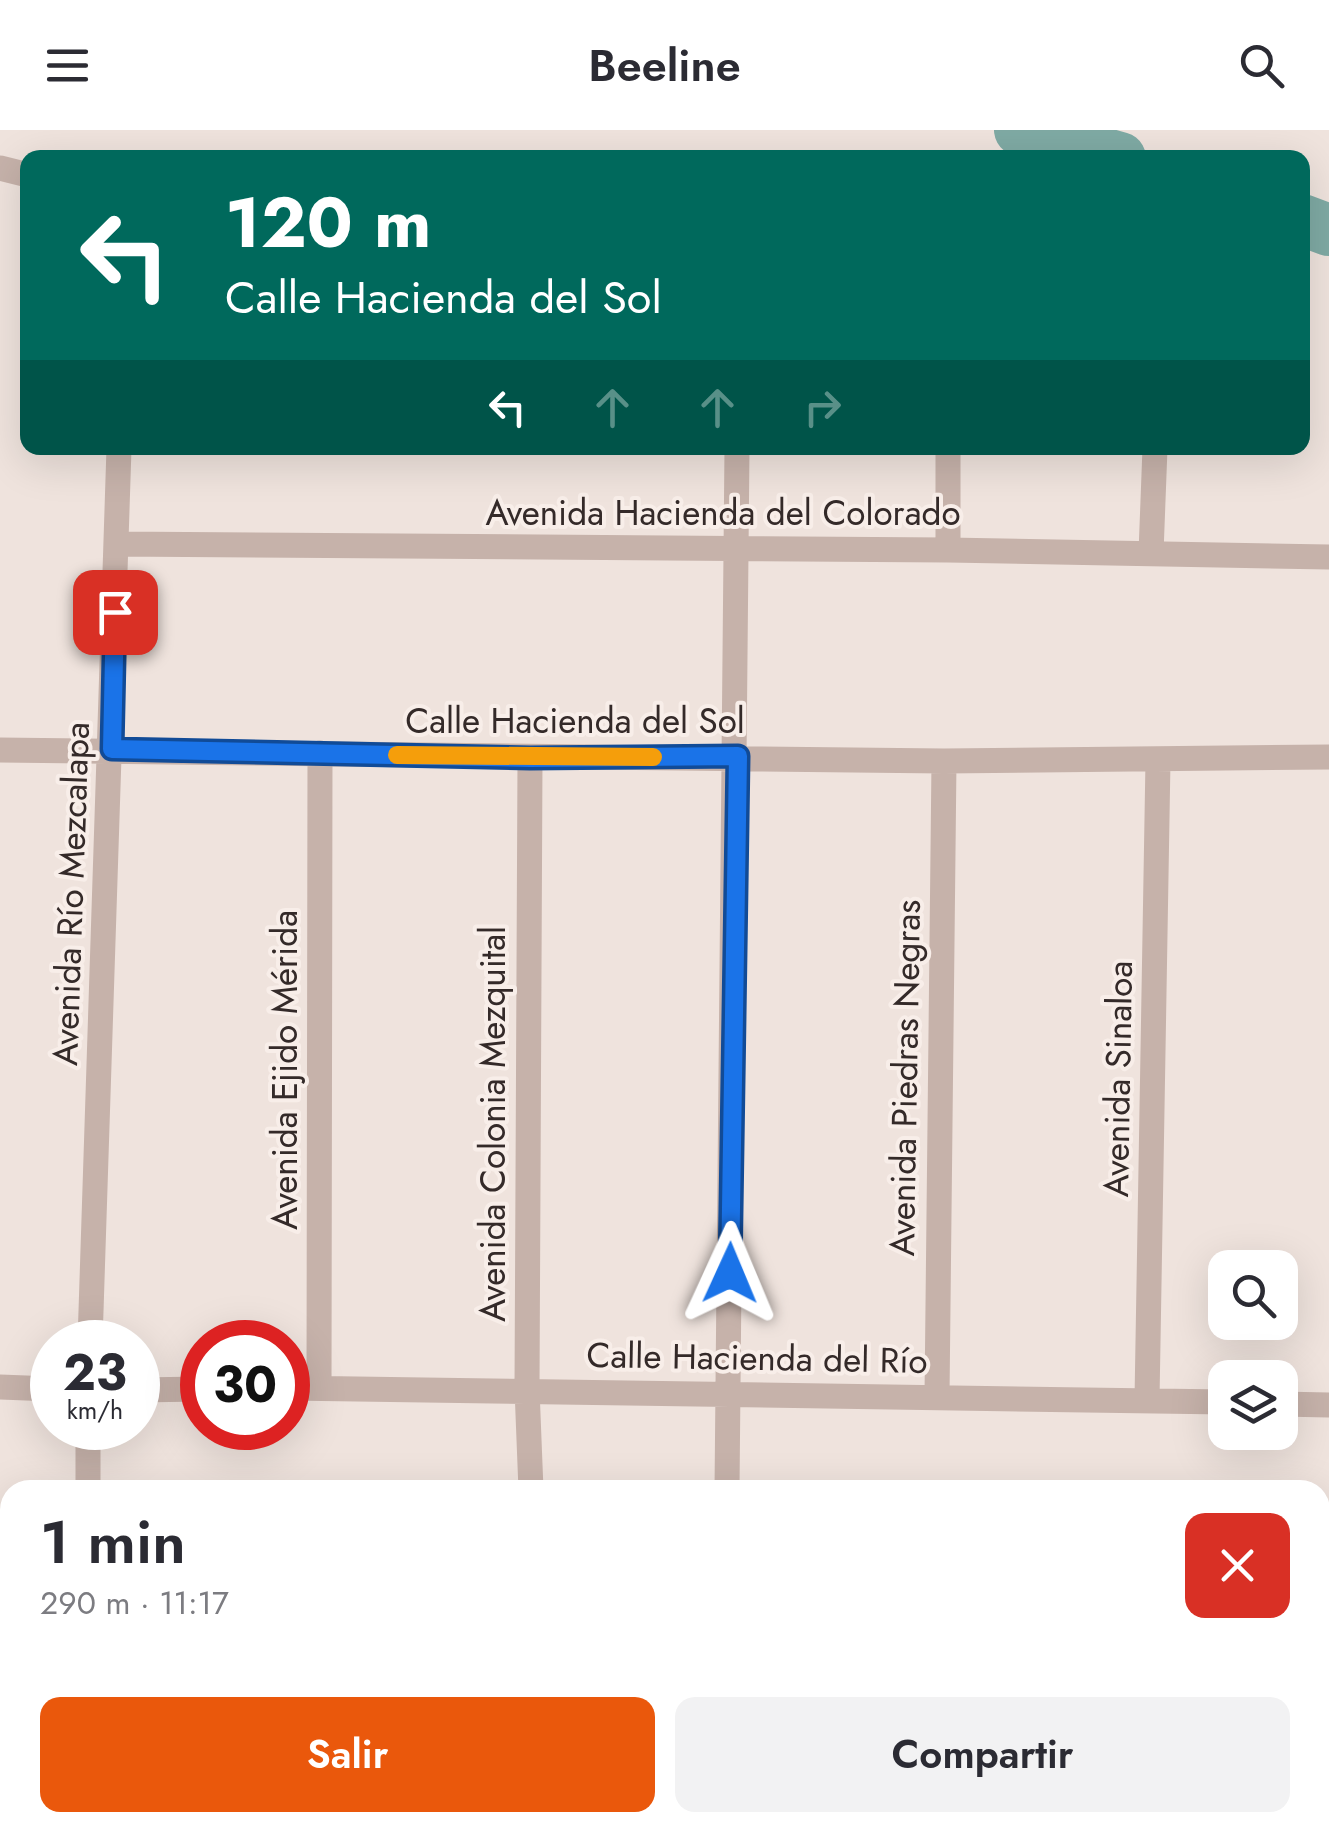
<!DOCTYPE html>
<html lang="es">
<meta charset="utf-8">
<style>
body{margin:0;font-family:Jost,sans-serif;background:#f2f2f3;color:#2b2b33;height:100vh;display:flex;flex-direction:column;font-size:38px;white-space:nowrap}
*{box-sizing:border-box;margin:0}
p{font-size:32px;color:#7c7c81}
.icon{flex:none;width:55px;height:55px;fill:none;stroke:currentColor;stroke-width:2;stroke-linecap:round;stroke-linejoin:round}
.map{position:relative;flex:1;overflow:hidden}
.panel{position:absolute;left:0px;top:1350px;width:1330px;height:352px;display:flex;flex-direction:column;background:#fff;border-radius:30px 30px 0 0;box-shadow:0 10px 40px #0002}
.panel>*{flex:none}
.hud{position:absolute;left:20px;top:20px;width:1290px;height:305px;border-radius:20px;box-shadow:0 10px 40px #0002;background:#00695c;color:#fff;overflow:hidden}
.controls{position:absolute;left:1208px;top:1120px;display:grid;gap:20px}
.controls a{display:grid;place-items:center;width:90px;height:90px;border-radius:20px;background:#fff;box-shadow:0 10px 40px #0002;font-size:50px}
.speed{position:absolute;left:30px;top:1190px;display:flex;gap:20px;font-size:50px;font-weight:700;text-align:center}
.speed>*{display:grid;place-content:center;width:130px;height:130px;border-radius:50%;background:#fff;box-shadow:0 10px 40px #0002;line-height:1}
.speed small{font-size:25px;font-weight:400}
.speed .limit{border:15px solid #d22;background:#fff;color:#111}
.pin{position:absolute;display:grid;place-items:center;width:85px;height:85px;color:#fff;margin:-42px;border-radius:20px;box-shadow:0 5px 15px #0006}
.me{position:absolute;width:110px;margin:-55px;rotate:1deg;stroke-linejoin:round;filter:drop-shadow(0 0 8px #0008)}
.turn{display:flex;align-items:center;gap:35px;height:210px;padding:0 40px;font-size:45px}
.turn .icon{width:130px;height:130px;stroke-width:2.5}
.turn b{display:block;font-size:70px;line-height:85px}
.lanes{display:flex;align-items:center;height:95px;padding:0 40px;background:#0003;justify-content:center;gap:50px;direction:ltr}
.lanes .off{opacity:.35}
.round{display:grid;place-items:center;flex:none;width:105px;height:105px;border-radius:20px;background:#f2f2f3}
.head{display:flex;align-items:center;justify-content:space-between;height:170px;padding:0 40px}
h1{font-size:60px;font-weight:600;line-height:75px}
.cta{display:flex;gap:20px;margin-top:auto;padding:20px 40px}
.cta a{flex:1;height:115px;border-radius:20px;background:#ea580c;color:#fff;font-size:40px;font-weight:600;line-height:115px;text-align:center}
.cta a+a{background:#f2f2f3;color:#2b2b33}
header{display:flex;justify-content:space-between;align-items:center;height:130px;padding:0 40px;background:#fff;font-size:45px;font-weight:600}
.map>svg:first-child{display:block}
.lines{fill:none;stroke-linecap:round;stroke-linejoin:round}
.river{stroke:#7faaa4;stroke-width:52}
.minor{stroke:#c6b2aa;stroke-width:25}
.route-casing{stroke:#114b97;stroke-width:25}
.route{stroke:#1a73e8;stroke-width:18}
.slow{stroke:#f59e0b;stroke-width:18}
.labels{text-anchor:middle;stroke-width:8;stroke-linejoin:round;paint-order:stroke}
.street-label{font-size:35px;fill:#342a29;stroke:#f8eee9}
</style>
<header><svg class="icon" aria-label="menu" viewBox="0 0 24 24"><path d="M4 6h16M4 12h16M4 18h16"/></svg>Beeline<svg class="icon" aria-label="search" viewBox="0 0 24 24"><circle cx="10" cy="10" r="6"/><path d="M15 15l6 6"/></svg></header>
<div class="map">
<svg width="1329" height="1701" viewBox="0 0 1329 1701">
<rect width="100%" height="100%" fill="#efe3dd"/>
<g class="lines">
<path class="river" d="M 1020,0 L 1120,28
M 1302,90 L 1329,100"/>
<path class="minor" d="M 0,38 L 28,45
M 948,318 L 948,420
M 116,414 L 948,420 L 1329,427
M 1151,423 L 1155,318
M 0,620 L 944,631 L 1329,627
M 530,629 L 527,1259 L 531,1360
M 90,1212 L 119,318
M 0,1257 L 52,1259
M 288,1258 L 1225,1272
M 319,1258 L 320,623
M 138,1260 L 202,1259
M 937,1266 L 944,631
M 1147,1270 L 1158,630
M 1280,1274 L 1329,1275
M 88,1360 L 88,1298
M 727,1360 L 737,318
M 1320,1413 L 1329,1412
M 0,1478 L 10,1478
M 1320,1635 L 1329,1632
M 800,1692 L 804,1701
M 82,1701 L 83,1692
M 581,1701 L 598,1692
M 1143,1701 L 1166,1692"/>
</g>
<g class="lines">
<defs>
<path id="route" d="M 115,482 L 112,619 L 530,628 L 738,626 L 730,1143"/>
</defs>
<use href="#route" class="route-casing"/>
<use href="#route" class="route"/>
<path class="slow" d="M 397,625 L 653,627"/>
</g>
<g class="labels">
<g class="street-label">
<text x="723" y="395">Avenida Hacienda del Colorado</text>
<text x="575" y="603">Calle Hacienda del Sol</text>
<text transform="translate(71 764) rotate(-88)" y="12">Avenida Río Mezcalapa</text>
<text transform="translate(285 940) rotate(-90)" y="12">Avenida Ejido Mérida</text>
<text transform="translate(905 948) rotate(-89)" y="12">Avenida Piedras Negras</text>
<text transform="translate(1118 949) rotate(-89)" y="12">Avenida Sinaloa</text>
<text transform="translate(493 994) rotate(-90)" y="12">Avenida Colonia Mezquital</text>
<text transform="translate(757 1228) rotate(1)" y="12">Calle Hacienda del Río</text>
</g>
</g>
</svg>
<div class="controls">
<a><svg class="icon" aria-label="search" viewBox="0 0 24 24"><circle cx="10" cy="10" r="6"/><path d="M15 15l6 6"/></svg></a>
<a><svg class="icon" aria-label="layers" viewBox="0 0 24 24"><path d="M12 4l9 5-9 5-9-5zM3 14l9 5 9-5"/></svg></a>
</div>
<div class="speed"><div>23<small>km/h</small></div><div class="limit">30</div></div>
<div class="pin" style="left:115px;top:482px;background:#d93025"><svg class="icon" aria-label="arrive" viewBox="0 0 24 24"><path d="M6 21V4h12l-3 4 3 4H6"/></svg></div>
<svg class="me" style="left:730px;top:1143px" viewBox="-20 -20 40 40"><path d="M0-17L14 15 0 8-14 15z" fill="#1a73e8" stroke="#fff" stroke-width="4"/></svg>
<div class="hud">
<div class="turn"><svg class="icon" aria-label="left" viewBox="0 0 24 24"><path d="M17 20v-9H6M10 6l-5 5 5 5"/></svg><div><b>120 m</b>Calle Hacienda del Sol</div></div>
<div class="lanes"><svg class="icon" aria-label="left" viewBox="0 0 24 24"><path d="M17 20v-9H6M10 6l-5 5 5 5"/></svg><svg class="icon off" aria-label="ahead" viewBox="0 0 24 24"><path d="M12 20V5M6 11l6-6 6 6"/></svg><svg class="icon off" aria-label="ahead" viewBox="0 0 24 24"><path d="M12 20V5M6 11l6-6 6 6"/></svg><svg class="icon off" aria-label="right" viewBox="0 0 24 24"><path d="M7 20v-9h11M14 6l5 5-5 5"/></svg></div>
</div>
<section class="panel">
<div class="head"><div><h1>1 min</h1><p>290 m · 11:17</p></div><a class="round" style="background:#d93025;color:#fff"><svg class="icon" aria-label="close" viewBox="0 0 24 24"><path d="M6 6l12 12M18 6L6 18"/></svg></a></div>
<div class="cta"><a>Salir</a><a>Compartir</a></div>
</section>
</div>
